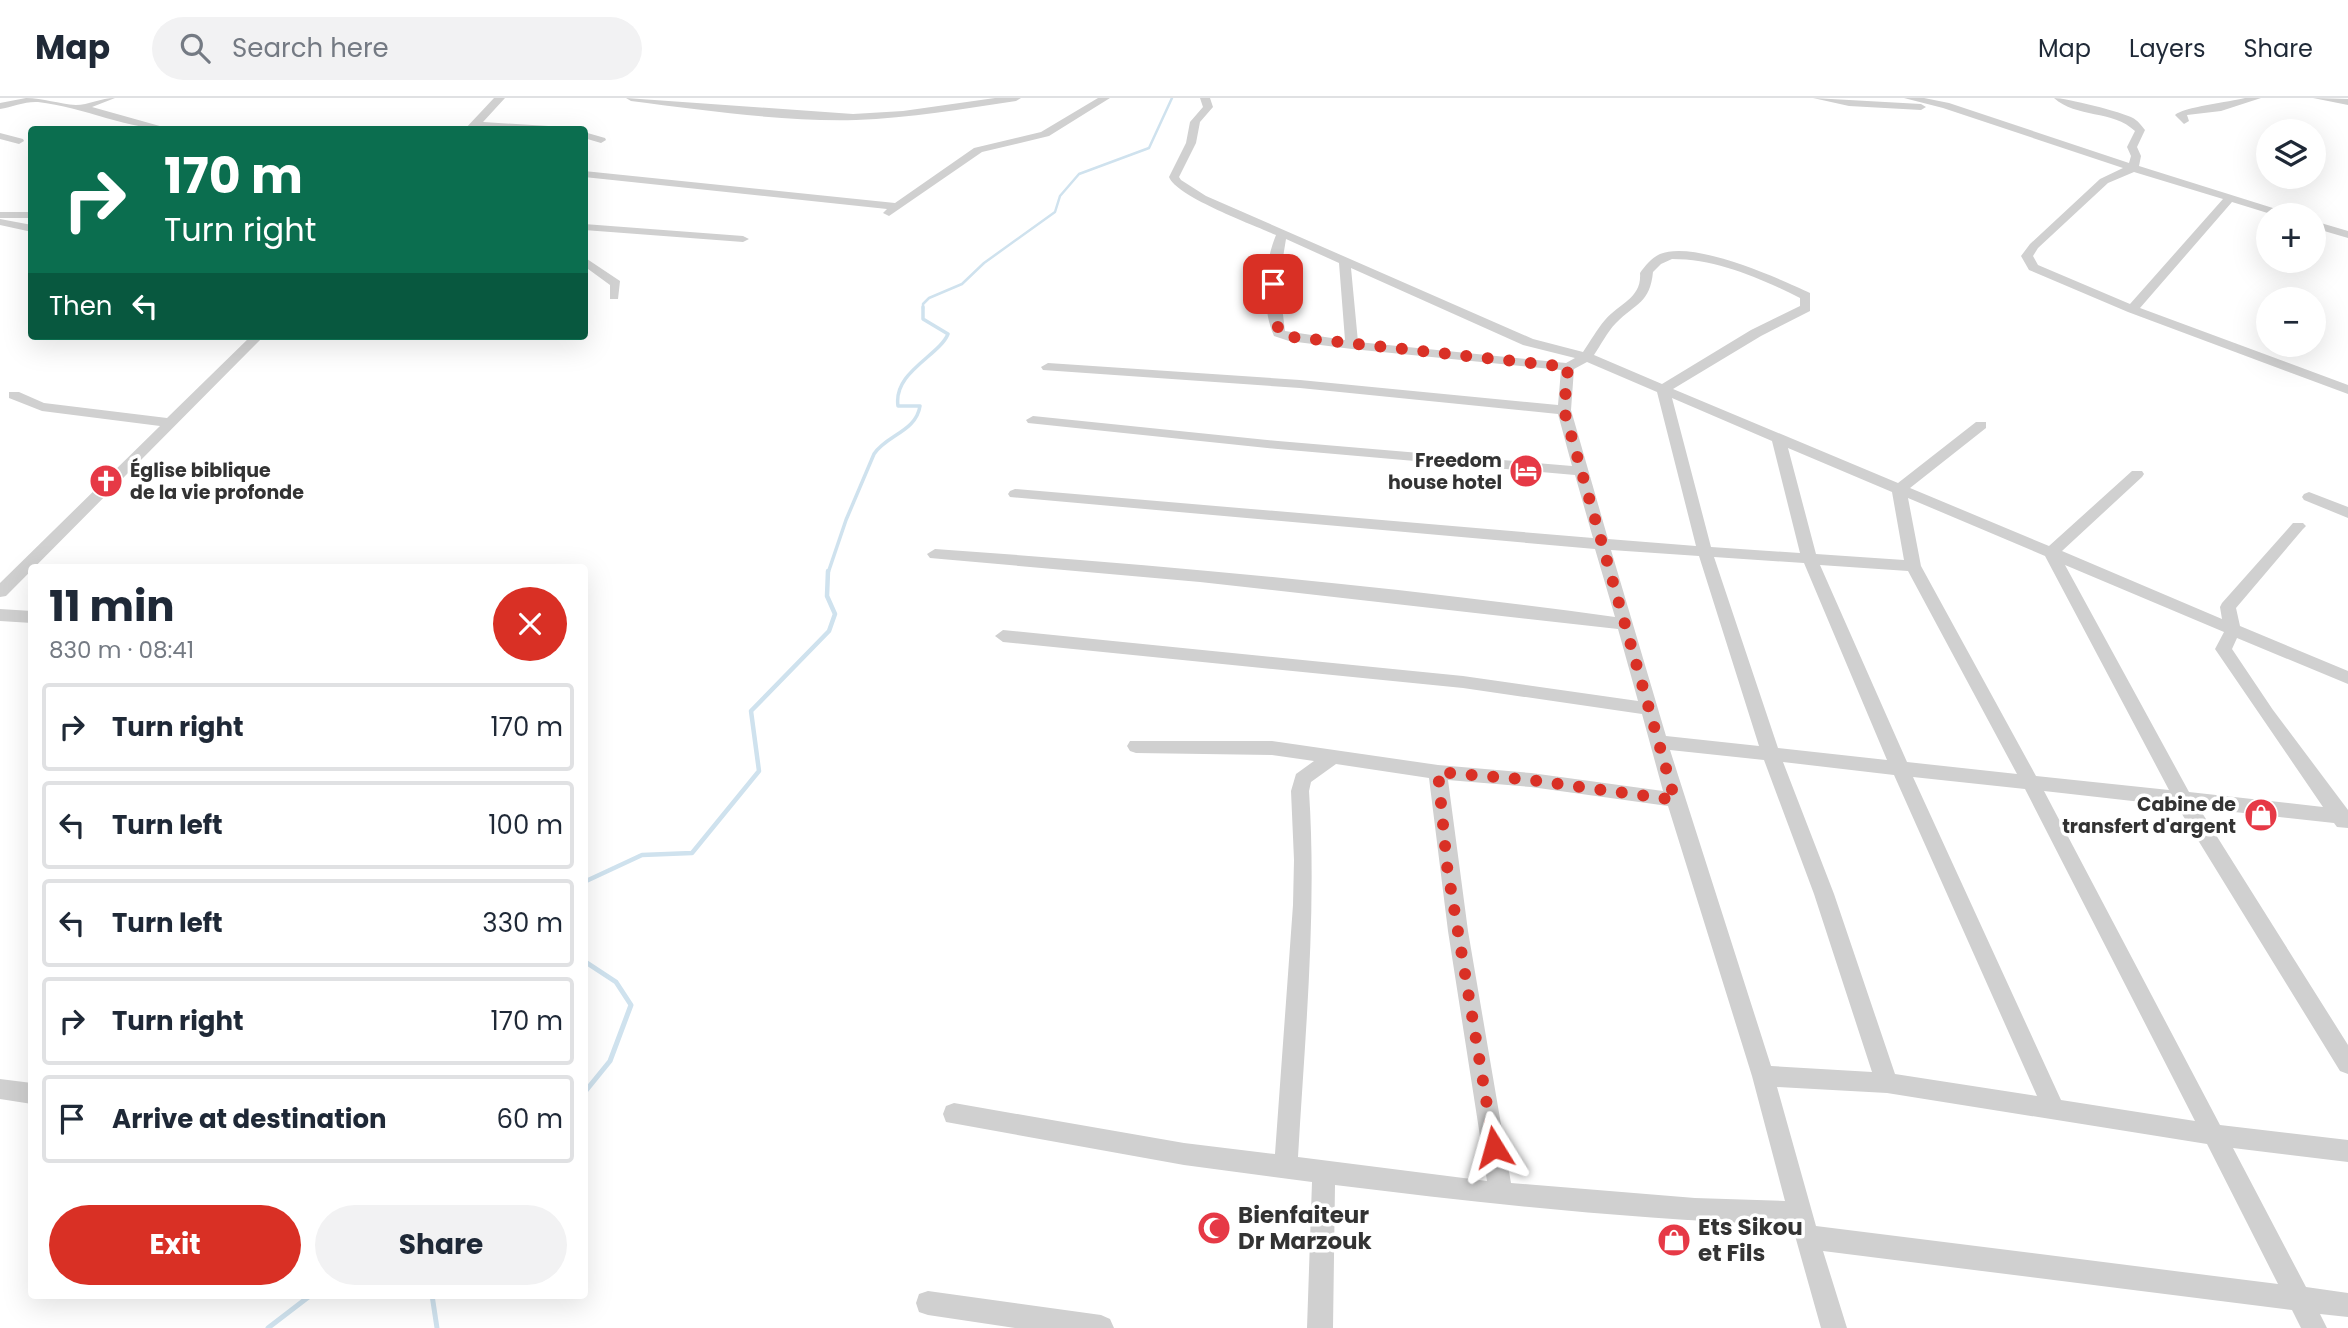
<!DOCTYPE html>
<meta charset="utf-8">
<style>
body{margin:0;font-family:Poppins,sans-serif;background:#f2f2f3;color:#1f2937;height:100vh;display:flex;flex-direction:column;font-size:26px;white-space:nowrap}
*{box-sizing:border-box;margin:0}
p{font-size:23px;color:#747a83}
.icon{flex:none;width:38px;height:38px;fill:none;stroke:currentColor;stroke-width:2;stroke-linecap:round;stroke-linejoin:round}
.map{position:relative;flex:1;overflow:hidden}
.side{position:absolute;left:28px;top:466px;width:560px;height:735px;display:flex;flex-direction:column;background:#fff;border-radius:7px;box-shadow:0 7px 28px #0002}
.side>*{flex:none}
.guide{position:absolute;left:28px;top:28px;width:560px;height:214px;border-radius:7px;box-shadow:0 7px 28px #0002;background:#0b6e4f;color:#fff;overflow:hidden}
.fabs{position:absolute;left:2256px;top:21px;display:grid;gap:14px}
.fabs a{display:grid;place-items:center;width:70px;height:70px;border-radius:50%;background:#fff;box-shadow:0 7px 28px #0002;font-size:35px}
.pin{position:absolute;display:grid;place-items:center;width:60px;height:60px;color:#fff;margin:-30px;border-radius:14px;box-shadow:0 4px 10px #0006}
.me{position:absolute;width:77px;margin:-38px;rotate:352deg;stroke-linejoin:round;filter:drop-shadow(0 0 5px #0008)}
.turn{display:flex;align-items:center;gap:24px;height:147px;padding:0 21px;font-size:32px}
.turn .icon{width:91px;height:91px;stroke-width:2.5}
.turn b{display:block;font-size:49px;line-height:60px}
.then{display:flex;align-items:center;height:66px;padding:0 21px;background:#0003;gap:14px;font-size:26px}
.round{display:grid;place-items:center;flex:none;width:74px;height:74px;border-radius:37px;background:#f2f2f3}
.head{display:flex;align-items:center;justify-content:space-between;height:119px;padding:0 21px}
h1{font-size:42px;font-weight:700;line-height:52px}
.cta{display:flex;gap:14px;margin-top:auto;padding:14px 21px}
.cta a{flex:1;height:80px;border-radius:42px;background:#d93025;color:#fff;font-size:28px;font-weight:700;line-height:80px;text-align:center}
.cta a+a{background:#f2f2f3;color:#1f2937}
ul{padding:0;list-style:none}
li{display:flex;align-items:center;gap:21px;height:88px;margin:0 14px 10px;padding:0 7px;border:4px solid #e0e1e3;border-radius:7px}
li div{flex:1}
li b{display:block;font-size:26px}
li em{font-style:normal}
header{display:flex;align-items:center;gap:42px;box-sizing:border-box;height:98px;padding:0 35px;background:#fff;border-bottom:2px solid #e0e1e3}
header strong{font-size:33px}
nav{display:flex;gap:38px;margin-inline-start:auto;font-size:24px}
.search{width:490px;height:63px;background:#f2f2f3;display:flex;align-items:center;gap:18px;box-sizing:border-box;padding:0 24px;border-radius:38px;color:#747a83;font-size:26px}
.map>svg:first-child{display:block}
.lines{fill:none;stroke-linecap:round;stroke-linejoin:round}
.stream-far3{stroke:#cfe2ee;stroke-width:2.5}
.stream-far2{stroke:#cfe2ee;stroke-width:3.5}
.stream-far1{stroke:#cfe2ee;stroke-width:4.5}
.stream{stroke:#cfe2ee;stroke-width:5}
.minor{fill:#d0d0d0;fill-rule:evenodd}
.route{stroke:#d93025;stroke-width:12;stroke-dasharray:0 21.6}
.labels{text-anchor:middle;stroke-width:7;stroke-linejoin:round;paint-order:stroke}
.poi-label{font-size:19px;font-weight:bold;fill:#333;stroke:#fff;text-anchor:end}
.near-poi-label{font-size:23px;font-weight:bold;fill:#333;stroke:#fff;text-anchor:start}
</style>
<header>
<strong>Map</strong>
<div class="search"><svg class="icon" aria-label="search" viewBox="0 0 24 24"><circle cx="10" cy="10" r="6"/><path d="M15 15l6 6"/></svg>Search here</div>
<nav><a>Map</a><a>Layers</a><a>Share</a></nav>
</header>
<div class="map">
<svg width="2348" height="1230" viewBox="0 0 2348 1230">
<rect width="100%" height="100%" fill="#fff"/>
<g class="lines">
<path class="stream-far3" d="M 923,211 L 923,206 L 929,200 L 962,186 L 984,165 L 1055,114 L 1060,98 L 1079,76 L 1149,50 L 1172,0"/>
<path class="stream-far2" d="M 828,475 L 846,422 L 874,356 C 886,337 916,334 920,308 L 898,308 C 893,274 939,258 948,236 L 923,221 L 923,209"/>
<path class="stream-far1" d="M 584,784 L 642,757 L 692,755 L 759,673 L 751,613 L 829,533 L 835,516 L 827,498 L 828,473"/>
<path class="stream" d="M 584,863 L 616,884 L 631,907 L 610,963 L 584,995
M 432,1197 L 437,1230
M 268,1230 L 311,1197"/>
<path class="minor" d="M 26,0 C 43,0 59,6 76,7 C 88,7 101,0 115,0 L 92,9 L 174,32 C 128,32 84,9 38,4 C 26,3 12,9 0,11 L 0,5 Z
M 494,0 L 505,0 L 483,24 L 565,29 L 570,32 L 477,29 L 464,32 Z
M 626,0 L 853,16 L 903,13 L 995,0 L 1021,0 L 1016,3 C 963,11 910,20 856,22 C 784,24 702,12 631,3 Z
M 1098,0 L 1110,0 L 1049,38 L 982,54 L 889,118 L 883,115 L 887,111 L 584,79 L 584,73 L 895,105 L 974,50 L 1041,34 Z
M 1200,0 L 1210,0 L 1213,9 L 1200,24 L 1196,45 L 1179,79 L 1181,82 L 1206,98 L 1533,241 L 1583,254 C 1590,244 1597,231 1605,222 C 1620,205 1642,200 1640,175 C 1645,168 1651,160 1660,156 C 1694,142 1778,180 1810,195 L 1810,213 L 1761,238 L 1673,291 L 1898,385 L 1976,324 L 1986,324 L 1986,330 L 1910,390 L 2049,448 L 2132,373 L 2142,373 L 2144,376 L 2142,379 L 2062,453 L 2222,521 L 2220,509 L 2222,505 L 2293,425 L 2303,425 L 2306,428 L 2303,431 L 2236,510 L 2240,528 L 2348,573 L 2348,586 L 2237,540 L 2232,551 L 2273,612 L 2348,712 L 2348,730 L 2337,729 L 2334,725 L 2199,710 L 2348,947 L 2348,976 L 2340,973 L 2177,708 L 2044,693 L 2220,1027 L 2348,1042 L 2348,1064 L 2233,1050 L 2306,1189 L 2348,1195 L 2348,1219 L 2320,1216 L 2327,1230 L 2301,1230 L 2292,1212 L 1823,1153 L 1847,1230 L 1821,1230 L 1792,1127 C 1638,1122 1487,1106 1335,1087 L 1333,1230 L 1307,1230 L 1312,1084 L 1184,1067 L 946,1024 L 943,1016 L 946,1008 L 954,1005 L 1184,1045 L 1275,1056 L 1293,807 L 1294,762 L 1291,693 L 1296,676 L 1314,663 L 1272,657 L 1136,655 L 1130,653 L 1127,648 L 1130,643 L 1272,643 L 1438,667 L 1531,675 L 1663,693 L 1642,616 L 1463,590 L 1003,544 L 995,538 L 1003,532 L 1463,578 L 1638,603 L 1618,531 L 1200,484 L 930,460 L 927,456 L 935,451 C 1162,467 1389,488 1615,519 L 1595,451 L 1010,399 L 1008,396 L 1010,393 L 1015,391 L 1593,440 L 1575,377 L 1278,351 L 1028,325 L 1026,322 L 1033,318 L 1278,343 L 1572,368 L 1558,316 L 1300,290 L 1043,272 L 1041,269 L 1048,265 L 1300,282 L 1558,307 L 1561,272 L 1352,251 L 1289,243 L 1274,238 C 1261,209 1264,166 1276,137 C 1254,127 1177,99 1169,79 L 1186,45 L 1190,24 L 1203,9 ZM 1286,141 L 1339,165 L 1345,242 L 1285,233 L 1279,184 ZM 1672,161 C 1717,161 1760,180 1800,200 L 1800,208 L 1751,232 L 1662,286 L 1594,257 C 1601,247 1607,234 1616,225 C 1636,205 1650,205 1653,174 L 1661,166 ZM 1351,170 L 1523,247 L 1575,260 L 1566,265 L 1358,244 ZM 1587,264 L 1657,294 L 1696,448 L 1608,441 L 1571,312 L 1574,271 ZM 1672,300 L 1772,343 L 1800,455 L 1711,449 ZM 1788,350 L 1892,394 L 1904,462 L 1816,456 ZM 1908,400 L 2045,458 L 2169,692 L 2036,678 L 1921,468 ZM 1611,452 L 1699,458 L 1759,648 L 1666,638 ZM 1714,459 L 1804,465 L 1887,662 L 1778,650 ZM 1820,467 L 1908,473 L 2017,676 L 1907,664 ZM 2065,467 L 2224,534 L 2215,551 L 2323,709 L 2189,694 ZM 1670,652 L 1764,662 L 1814,796 L 1872,974 L 1771,968 ZM 1783,664 L 1894,677 L 2037,998 L 1895,976 L 1834,796 ZM 1336,666 L 1429,680 L 1448,833 L 1487,1083 L 1298,1059 C 1305,937 1317,815 1309,693 L 1311,684 ZM 1913,679 L 2025,691 L 2195,1023 L 2061,1002 ZM 1448,682 L 1531,689 L 1668,708 L 1752,978 L 1785,1103 L 1695,1100 L 1511,1085 L 1468,833 ZM 1777,989 L 1887,995 L 2207,1046 L 2278,1186 L 1816,1128 Z
M 1813,0 L 1921,6 L 1926,9 L 1921,12 L 1849,8 Z
M 1904,0 L 1924,0 L 1949,5 L 2129,65 L 2131,58 L 2127,49 L 2135,33 C 2113,12 2076,20 2054,0 C 2066,0 2122,14 2133,20 C 2137,22 2142,28 2145,32 L 2137,49 L 2141,58 L 2139,68 L 2289,115 L 2290,117 L 2274,117 L 2232,104 L 2140,210 L 2348,287 L 2348,296 L 2128,214 L 2029,172 L 2021,158 L 2030,146 L 2100,81 L 2123,70 L 1943,10 ZM 2134,74 L 2223,101 L 2130,206 L 2038,167 L 2033,158 L 2038,150 L 2108,85 Z
M 2245,0 L 2261,0 L 2221,13 L 2187,17 L 2189,23 L 2184,26 L 2175,17 C 2183,9 2230,4 2245,0 Z
M 2313,0 L 2348,1 L 2348,7 Z
M 584,34 L 605,40 L 606,42 L 601,45 L 584,40 Z
M 0,35 L 23,41 L 24,43 L 19,46 L 0,41 Z
M 0,114 L 32,114 L 32,120 L 0,120 Z
M 0,121 L 32,127 L 32,134 L 0,127 Z
M 2314,123 L 2348,133 L 2348,140 L 2314,130 Z
M 584,126 L 743,138 L 749,141 L 743,144 L 584,132 Z
M 584,159 L 620,183 L 618,201 L 610,201 L 610,187 L 584,168 Z
M 251,238 L 264,238 L 6,498 L 0,499 L 0,485 L 160,328 L 42,313 L 9,300 L 9,294 L 19,294 L 44,305 L 167,320 Z
M 2309,394 L 2348,409 L 2348,420 L 2304,402 L 2302,399 L 2304,396 Z
M 0,511 L 32,513 L 32,525 L 0,523 Z
M 0,981 L 32,985 L 32,1006 L 0,1001 Z
M 928,1193 L 1101,1217 L 1110,1221 L 1114,1230 L 1015,1230 L 928,1217 L 919,1214 L 916,1205 L 919,1196 Z"/>
</g>
<g class="lines">
<path class="route" d="M 1273,186 L 1278,230 L 1284,238 L 1568,269 L 1564,312 L 1675,702 L 1531,682 L 1438,674 L 1447,768 L 1494,1049"/>
</g>
<defs>
<symbol id="hotel-disc" viewBox="-11 -11 22 22"><circle r="9.5" fill="#e63946" stroke="#fff"/><path d="M-6-4.5h1.5V1H6V5H4.5V3h-9V5H-6ZM-4 0a1.8 1.8 0 1 1 3.6 0ZM.5 0V-2.5h3Q6-2.5 6 0Z" fill="#fff"/></symbol>
<symbol id="church-disc" viewBox="-11 -11 22 22"><circle r="9.5" fill="#e63946" stroke="#fff"/><path d="M-1.2-6h2.4v3.5h3.3v2.4h-3.3V6h-2.4V-.1h-3.3v-2.4h3.3Z" fill="#fff"/></symbol>
<symbol id="shop-disc" viewBox="-11 -11 22 22"><circle r="9.5" fill="#e63946" stroke="#fff"/><path d="M-5-2.5h2.3a2.7 3.5 0 0 1 5.4 0H5L5.5 6h-11ZM-1.5-2.5h3a1.5 2.3 0 0 0-3 0Z" fill="#fff"/></symbol>
<symbol id="mosque-disc" viewBox="-11 -11 22 22"><circle r="9.5" fill="#e63946" stroke="#fff"/><path d="M3.5-4.9A6 6 0 1 0 3.5 4.9A5 5 0 1 1 3.5-4.9Z" fill="#fff"/></symbol>
</defs>
<g fill-rule="evenodd">
<use href="#hotel-disc" x="1507" y="354" width="38" height="38"/>
<use href="#church-disc" x="87" y="364" width="38" height="38"/>
<use href="#shop-disc" x="2242" y="698" width="38" height="38"/>
<use href="#mosque-disc" x="1195" y="1111" width="38" height="38"/>
<use href="#shop-disc" x="1655" y="1123" width="38" height="38"/>
</g>
<g class="labels">
<g class="poi-label">
<text x="1502" y="369">Freedom<tspan x="1502" dy="22">house hotel</tspan></text>
<text x="130" y="379" text-anchor="start">Église biblique<tspan x="130" dy="22">de la vie profonde</tspan></text>
<text x="2236" y="713">Cabine de<tspan x="2236" dy="22">transfert d'argent</tspan></text>
</g>
<g class="near-poi-label">
<text x="1238" y="1125">Bienfaiteur<tspan x="1238" dy="26">Dr Marzouk</tspan></text>
<text x="1698" y="1137">Ets Sikou<tspan x="1698" dy="26">et Fils</tspan></text>
</g>
</g>
</svg>
<div class="fabs">
<a><svg class="icon" aria-label="layers" viewBox="0 0 24 24"><path d="M12 4l9 5-9 5-9-5zM3 14l9 5 9-5"/></svg></a>
<a>+</a>
<a>−</a>
</div>
<div class="pin" style="left:1273px;top:186px;background:#d93025"><svg class="icon" aria-label="arrive" viewBox="0 0 24 24"><path d="M6 21V4h12l-3 4 3 4H6"/></svg></div>
<svg class="me" style="left:1494px;top:1049px" viewBox="-20 -20 40 40"><path d="M0-17L14 15 0 8-14 15z" fill="#d93025" stroke="#fff" stroke-width="4"/></svg>
<div class="guide">
<div class="turn"><svg class="icon" aria-label="right" viewBox="0 0 24 24"><path d="M7 20v-9h11M14 6l5 5-5 5"/></svg><div><b>170 m</b>Turn right</div></div>
<div class="then">Then<svg class="icon" aria-label="left" viewBox="0 0 24 24"><path d="M17 20v-9H6M10 6l-5 5 5 5"/></svg></div>
</div>
<section class="side">
<div class="head"><div><h1>11 min</h1><p>830 m · 08:41</p></div><a class="round" style="background:#d93025;color:#fff"><svg class="icon" aria-label="close" viewBox="0 0 24 24"><path d="M6 6l12 12M18 6L6 18"/></svg></a></div>
<ul>
<li><svg class="icon" aria-label="right" viewBox="0 0 24 24"><path d="M7 20v-9h11M14 6l5 5-5 5"/></svg><div><b>Turn right</b></div><em>170 m</em></li>
<li><svg class="icon" aria-label="left" viewBox="0 0 24 24"><path d="M17 20v-9H6M10 6l-5 5 5 5"/></svg><div><b>Turn left</b></div><em>100 m</em></li>
<li><svg class="icon" aria-label="left" viewBox="0 0 24 24"><path d="M17 20v-9H6M10 6l-5 5 5 5"/></svg><div><b>Turn left</b></div><em>330 m</em></li>
<li><svg class="icon" aria-label="right" viewBox="0 0 24 24"><path d="M7 20v-9h11M14 6l5 5-5 5"/></svg><div><b>Turn right</b></div><em>170 m</em></li>
<li><svg class="icon" aria-label="arrive" viewBox="0 0 24 24"><path d="M6 21V4h12l-3 4 3 4H6"/></svg><div><b>Arrive at destination</b></div><em>60 m</em></li>
</ul>
<div class="cta"><a>Exit</a><a>Share</a></div>
</section>
</div>
